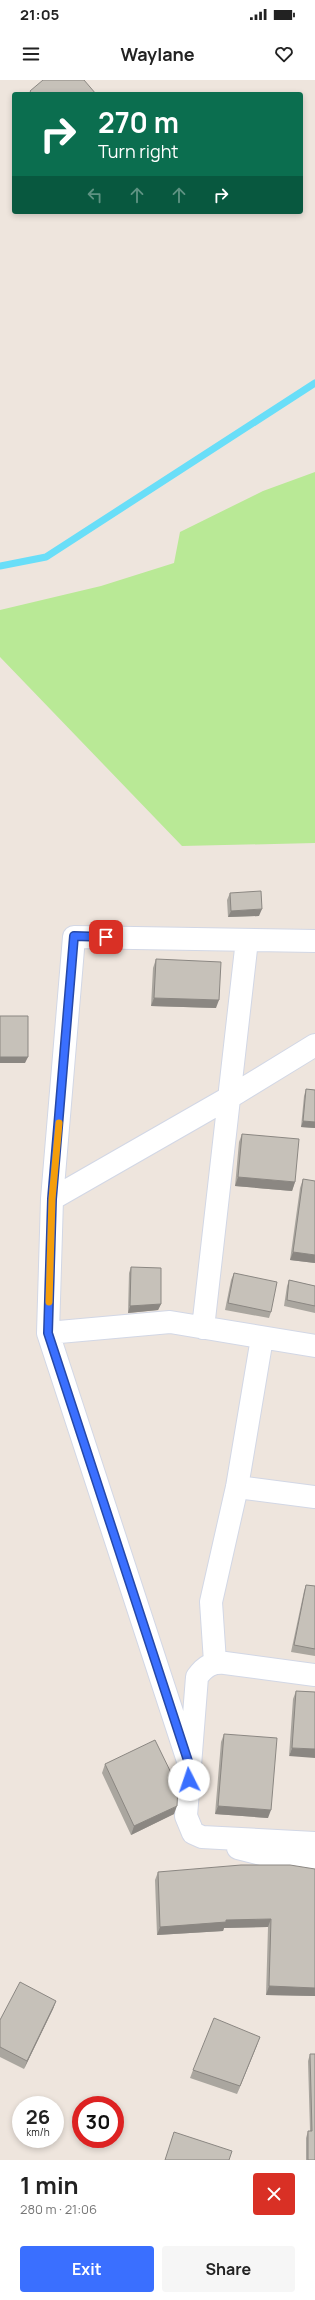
<!DOCTYPE html>
<meta charset="utf-8">
<style>
body{margin:0;font-family:Manrope,sans-serif;background:#f6f6f6;color:#222;height:100vh;display:flex;flex-direction:column;font-size:15px;white-space:nowrap}
*{box-sizing:border-box;margin:0}
p{font-size:13px;color:#767676}
.icon{flex:none;width:22px;height:22px;fill:none;stroke:currentColor;stroke-width:2;stroke-linecap:round;stroke-linejoin:round}
.map{position:relative;height:2080px;overflow:hidden}
.panel{display:flex;flex-direction:column;background:#fff;flex:1}
.panel>*{flex:none}
.banner{position:absolute;left:12px;top:12px;width:291px;height:122px;border-radius:4px;box-shadow:0 2px 6px #0003;background:#0b6e4f;color:#fff;overflow:hidden}
.speed{position:absolute;left:12px;top:2016px;display:flex;gap:8px;font-size:20px;font-weight:700;text-align:center}
.speed>*{display:grid;place-content:center;width:52px;height:52px;border-radius:50%;background:#fff;box-shadow:0 2px 6px #0003;line-height:1}
.speed small{font-size:10px;font-weight:400}
.speed .limit{border:6px solid #d22;background:#fff;color:#111}
.pin{position:absolute;display:grid;place-items:center;width:34px;height:34px;color:#fff;margin:-17px;border-radius:8px;box-shadow:0 2px 6px #0006}
.me{position:absolute;width:44px;margin:-22px;rotate:356deg;stroke-linejoin:round;filter:drop-shadow(0 0 3px #0008)}
.turn{display:flex;align-items:center;gap:14px;height:84px;padding:0 20px;font-size:18px}
.turn .icon{width:52px;height:52px;stroke-width:2.5}
.turn b{display:block;font-size:28px;line-height:34px}
.lanes{display:flex;align-items:center;height:38px;padding:0 20px;background:#0003;justify-content:center;gap:20px;direction:ltr}
.lanes .off{opacity:.35}
.round{display:grid;place-items:center;flex:none;width:42px;height:42px;border-radius:4px;background:#f6f6f6}
.head{display:flex;align-items:center;justify-content:space-between;height:68px;padding:0 20px}
h1{font-size:24px;font-weight:700;line-height:30px}
.action{display:flex;gap:8px;margin-top:auto;padding:8px 20px}
.action a{flex:1;height:46px;border-radius:4px;background:#3a6fff;color:#fff;font-size:16px;font-weight:700;line-height:46px;text-align:center}
.action a+a{background:#f6f6f6;color:#222}
.status{display:flex;justify-content:space-between;align-items:center;height:28px;padding:0 20px;background:#fff;direction:ltr}
.status svg{height:11px;fill:currentColor}
header{display:flex;justify-content:space-between;align-items:center;height:52px;padding:0 20px;background:#fff;font-size:18px;font-weight:700}
.map>svg:first-child{display:block}
.green{fill:#b9e996}
.lines{fill:none;stroke-linecap:round;stroke-linejoin:round}
.stream{stroke:#69def8;stroke-width:7}
.minor-casing{stroke:#d2d7e5;stroke-width:24}
.minor{stroke:#fff;stroke-width:22}
.wall{fill:#aaa69f}
.shaded-wall{fill:#8b8782}
.building{fill:#c6c1b9;stroke:#8b8782}
.route-casing{stroke:#2648a6;stroke-width:10}
.route{stroke:#3a6fff;stroke-width:7}
.slow{stroke:#f59e0b;stroke-width:7}
</style>
<div class="status"><b>21:05</b><svg viewBox="0 0 49 12"><path d="M0 12V9h3v3zM5 12V6h3v6zM10 12V3h3v9zM15 12V0h3v12zM26 1h20v11H26zM47 4h2v5h-2z"/></svg></div>
<header><svg class="icon" aria-label="menu" viewBox="0 0 24 24"><path d="M4 6h16M4 12h16M4 18h16"/></svg>Waylane<svg class="icon" aria-label="heart" viewBox="0 0 24 24"><path d="M12 20l-8-8c-3-5 5-10 8-4 3-6 11-1 8 4z"/></svg></header>
<div class="map">
<svg width="315" height="2080" viewBox="0 0 315 2080">
<rect width="100%" height="100%" fill="#eee5dd"/>
<path class="green" d="M 315,392 L 315,763 L 182,766 L 0,577 L 0,530 L 101,506 L 174,483 L 180,452 L 263,411 Z"/>
<g class="lines">
<path class="stream" d="M 0,486 L 46,477 L 315,303"/>
<defs>
<path id="minor" d="M 52,1119 L 230,1017 L 315,965
M 203,1248 L 247,860
M 48,1253 L 170,1242 L 315,1266
M 237,1407 L 315,1417
M 215,1582 L 211,1522 L 237,1407 L 262,1258
M 315,1595 L 225,1583 C 212,1582 205,1586 197,1597 L 186,1736 L 193,1753 L 202,1757 L 315,1763
M 190,1687 L 48,1253 L 52,1119 L 74,857 L 315,861
M 238,1768 L 293,1782 L 315,1785"/>
</defs>
<use href="#minor" class="minor-casing"/>
<use href="#minor" class="minor"/>
</g>
<path class="wall" d="M 230,813 L 259,836 L 228,837 L 227,820 Z
M 156,879 L 216,928 L 151,926 L 153,888 Z
M 306,1009 L 315,1010 L 315,1048 L 301,1047 L 304,1016 Z
M 242,1054 L 295,1102 L 292,1111 L 235,1106 L 239,1062 Z
M 303,1099 L 315,1183 L 290,1180 L 300,1108 Z
M 131,1187 L 161,1224 L 158,1230 L 128,1233 L 129,1193 Z
M 234,1193 L 271,1232 L 269,1238 L 225,1230 L 231,1200 Z
M 289,1200 L 315,1206 L 315,1233 L 284,1226 L 287,1206 Z
M 306,1505 L 315,1506 L 315,1576 L 291,1572 L 304,1511 Z
M 296,1611 L 315,1612 L 289,1676 L 293,1619 Z
M 224,1654 L 268,1738 L 215,1734 L 221,1662 Z
M 105,1684 L 174,1734 L 131,1755 L 102,1693 Z
M 315,1789 L 315,1916 L 266,1915 L 268,1847 L 224,1848 L 223,1851 L 157,1855 L 155,1800 L 158,1792 Z
M 56,1921 L 53,1929 L 24,1989 L 0,1977 L 0,1940 Z
M 257,1965 L 237,2014 L 190,1998 L 193,1990 Z
M 310,1974 L 315,2080 L 306,2080 L 306,2058 L 308,2051 L 310,2051 L 308,1981 Z"/>
<path class="shaded-wall" d="M 262,829 L 259,836 L 228,837 L 231,831 Z
M 154,918 L 219,920 L 216,928 L 151,926 Z
M 0,977 L 28,977 L 25,983 L 0,983 Z
M 303,1041 L 315,1042 L 315,1048 L 301,1047 Z
M 238,1097 L 295,1102 L 292,1111 L 235,1106 Z
M 293,1172 L 315,1175 L 315,1183 L 290,1180 Z
M 161,1224 L 158,1230 L 128,1233 L 130,1226 Z
M 292,1668 L 315,1669 L 315,1678 L 289,1676 Z
M 177,1726 L 174,1734 L 131,1755 L 134,1746 Z
M 218,1726 L 271,1730 L 268,1738 L 215,1734 Z
M 271,1839 L 268,1847 L 224,1848 L 223,1851 L 157,1855 L 160,1847 L 226,1840 Z
M 269,1906 L 315,1908 L 315,1916 L 266,1915 Z
M 56,1921 L 53,1929 L 24,1989 L 27,1981 Z
M 260,1957 L 257,1965 L 237,2014 L 240,2006 Z"/>
<path class="building" d="M 43,0 L 84,0 L 96,14 L 32,14 L 30,11 Z
M 261,811 L 262,829 L 231,831 L 230,813 Z
M 156,879 L 221,882 L 219,920 L 154,918 Z
M 0,936 L 28,936 L 28,977 L 0,977 Z
M 306,1009 L 315,1010 L 315,1042 L 303,1041 Z
M 242,1054 L 299,1059 L 295,1102 L 238,1097 Z
M 303,1099 L 315,1101 L 315,1175 L 293,1172 Z
M 131,1187 L 161,1188 L 161,1224 L 130,1226 Z
M 234,1193 L 277,1202 L 271,1232 L 228,1223 Z
M 289,1200 L 315,1206 L 315,1226 L 287,1220 Z
M 306,1505 L 315,1506 L 315,1569 L 294,1565 Z
M 296,1611 L 315,1612 L 315,1669 L 292,1668 Z
M 224,1654 L 277,1658 L 271,1730 L 218,1726 Z
M 155,1660 L 178,1707 L 177,1726 L 134,1746 L 105,1684 Z
M 241,1785 L 290,1785 L 315,1789 L 315,1908 L 269,1906 L 271,1839 L 226,1840 L 226,1842 L 160,1847 L 158,1792 Z
M 20,1902 L 56,1921 L 27,1981 L 0,1967 L 0,1940 Z
M 214,1938 L 260,1957 L 240,2006 L 193,1990 Z
M 310,1974 L 315,1974 L 315,2080 L 308,2080 L 308,2051 L 312,2051 Z
M 174,2052 L 232,2071 L 229,2080 L 165,2080 Z"/>
<g class="lines">
<defs>
<path id="route" d="M 106,857 L 74,856 L 52,1119 L 48,1253 L 190,1687 L 189,1700"/>
</defs>
<use href="#route" class="route-casing"/>
<use href="#route" class="route"/>
<path class="slow" d="M 49,1222 L 52,1119 L 59,1043"/>
</g>
</svg>
<div class="speed"><div>26<small>km/h</small></div><div class="limit">30</div></div>
<div class="pin" style="left:106px;top:857px;background:#d93025"><svg class="icon" aria-label="arrive" viewBox="0 0 24 24"><path d="M6 21V4h12l-3 4 3 4H6"/></svg></div>
<svg class="me" style="left:189px;top:1700px" viewBox="-20 -20 40 40"><circle r="19" fill="#fff"/><path d="M0-13L10 11 0 6-10 11z" fill="#3a6fff"/></svg>
<div class="banner">
<div class="turn"><svg class="icon" aria-label="right" viewBox="0 0 24 24"><path d="M7 20v-9h11M14 6l5 5-5 5"/></svg><div><b>270 m</b>Turn right</div></div>
<div class="lanes"><svg class="icon off" aria-label="left" viewBox="0 0 24 24"><path d="M17 20v-9H6M10 6l-5 5 5 5"/></svg><svg class="icon off" aria-label="ahead" viewBox="0 0 24 24"><path d="M12 20V5M6 11l6-6 6 6"/></svg><svg class="icon off" aria-label="ahead" viewBox="0 0 24 24"><path d="M12 20V5M6 11l6-6 6 6"/></svg><svg class="icon" aria-label="right" viewBox="0 0 24 24"><path d="M7 20v-9h11M14 6l5 5-5 5"/></svg></div>
</div>
</div>
<section class="panel">
<div class="head"><div><h1>1 min</h1><p>280 m · 21:06</p></div><a class="round" style="background:#d93025;color:#fff"><svg class="icon" aria-label="close" viewBox="0 0 24 24"><path d="M6 6l12 12M18 6L6 18"/></svg></a></div>
<div class="action"><a>Exit</a><a>Share</a></div>
</section>
